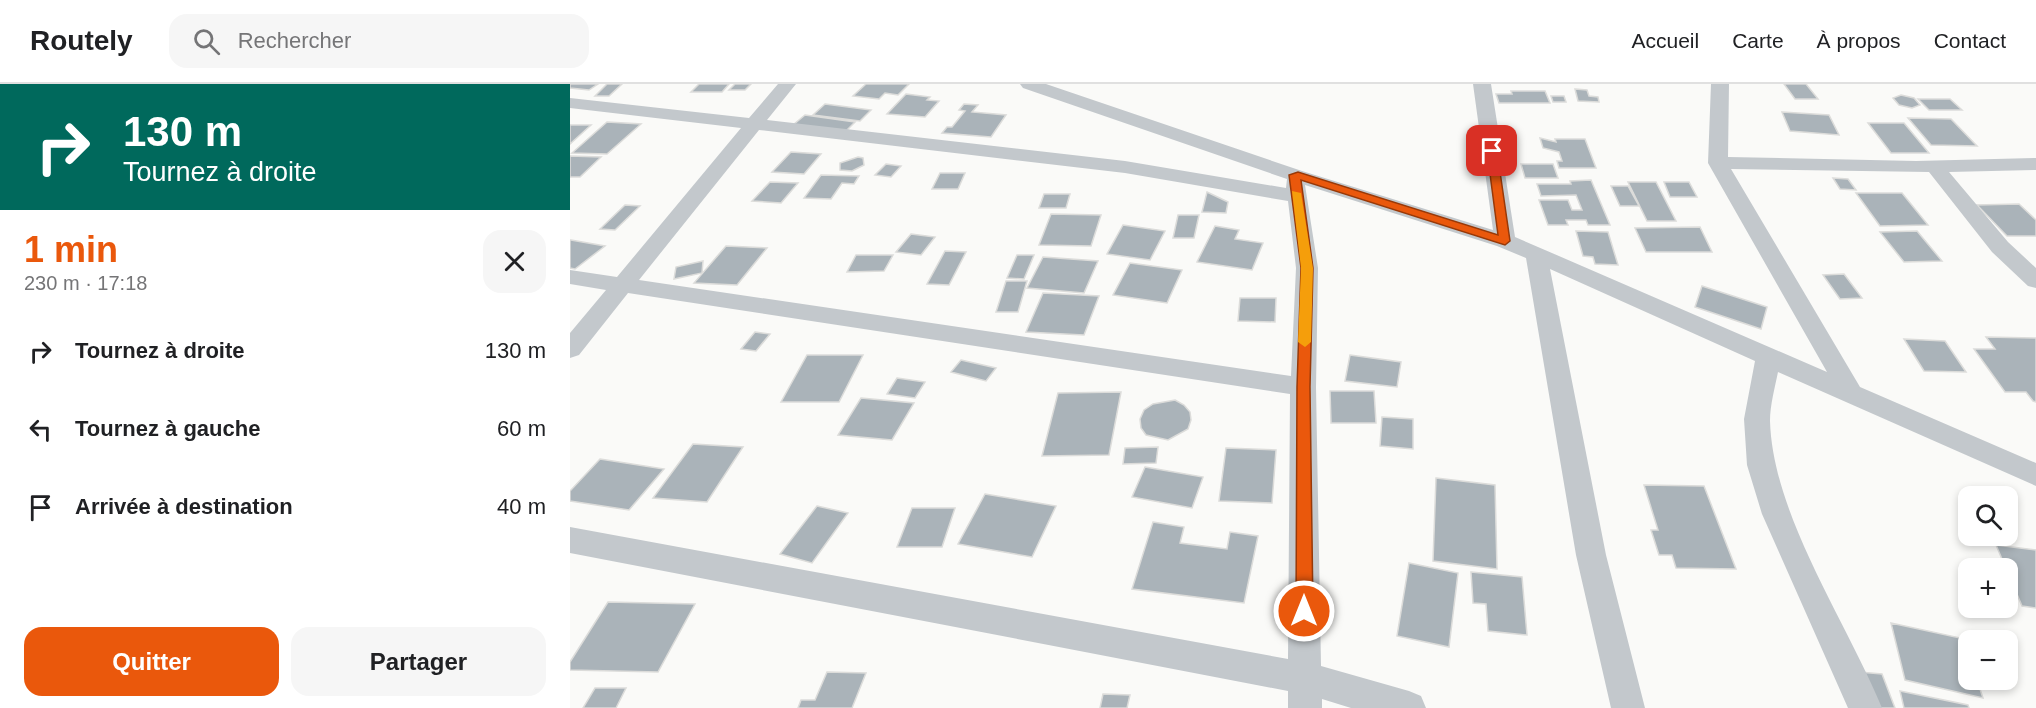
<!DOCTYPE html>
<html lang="fr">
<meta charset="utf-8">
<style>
body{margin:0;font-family:Helvetica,sans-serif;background:#f6f6f6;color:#202124;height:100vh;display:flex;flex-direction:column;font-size:22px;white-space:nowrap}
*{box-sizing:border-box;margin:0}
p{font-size:20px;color:#757577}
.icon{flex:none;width:33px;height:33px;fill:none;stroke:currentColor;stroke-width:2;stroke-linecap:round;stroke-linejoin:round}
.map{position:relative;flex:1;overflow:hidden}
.side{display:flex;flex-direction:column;background:#fff;width:570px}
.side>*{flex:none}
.guide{background:#00695c;color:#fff;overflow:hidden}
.controls{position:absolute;left:1388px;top:402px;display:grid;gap:12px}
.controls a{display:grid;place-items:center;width:60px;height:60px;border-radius:12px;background:#fff;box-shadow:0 3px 9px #0003;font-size:30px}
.pin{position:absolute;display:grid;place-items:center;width:51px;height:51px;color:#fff;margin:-26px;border-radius:12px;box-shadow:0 3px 9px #0006}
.me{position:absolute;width:66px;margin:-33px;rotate:0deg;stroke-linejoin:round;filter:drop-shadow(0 0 4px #0008)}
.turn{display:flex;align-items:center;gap:21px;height:126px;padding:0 24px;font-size:27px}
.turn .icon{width:78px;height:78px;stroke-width:2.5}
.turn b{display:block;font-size:42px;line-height:51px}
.round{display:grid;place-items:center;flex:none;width:63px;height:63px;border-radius:18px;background:#f6f6f6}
.headline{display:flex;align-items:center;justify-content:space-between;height:102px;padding:0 24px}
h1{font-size:36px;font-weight:700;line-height:45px;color:#ea580c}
.button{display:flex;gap:12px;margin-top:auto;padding:12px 24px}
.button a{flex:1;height:69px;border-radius:18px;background:#ea580c;color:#fff;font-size:24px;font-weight:700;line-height:69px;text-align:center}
.button a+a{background:#f6f6f6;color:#202124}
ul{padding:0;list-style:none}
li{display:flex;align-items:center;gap:18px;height:78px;padding:0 24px}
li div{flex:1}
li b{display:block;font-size:22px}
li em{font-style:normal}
header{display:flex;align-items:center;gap:36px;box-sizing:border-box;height:84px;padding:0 30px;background:#fff;border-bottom:2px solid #e0e0e0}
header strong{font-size:28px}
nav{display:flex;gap:33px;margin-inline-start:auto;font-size:21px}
.search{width:420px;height:54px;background:#f6f6f6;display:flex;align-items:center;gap:15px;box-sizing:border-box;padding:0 21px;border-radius:18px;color:#757577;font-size:22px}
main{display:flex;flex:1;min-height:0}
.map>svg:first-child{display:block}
.building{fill:#aab3b9;stroke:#dcdcda;stroke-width:1.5}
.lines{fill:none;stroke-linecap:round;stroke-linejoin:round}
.minor{fill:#c3c8cc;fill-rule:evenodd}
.route{fill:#ea580c;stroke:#983908;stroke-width:1.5}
.slow{fill:#f59e0b}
</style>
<header>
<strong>Routely</strong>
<div class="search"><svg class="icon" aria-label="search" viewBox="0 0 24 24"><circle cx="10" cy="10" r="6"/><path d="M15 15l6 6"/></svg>Rechercher</div>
<nav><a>Accueil</a><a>Carte</a><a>À propos</a><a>Contact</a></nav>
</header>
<main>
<section class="side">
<div class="guide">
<div class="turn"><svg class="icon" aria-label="right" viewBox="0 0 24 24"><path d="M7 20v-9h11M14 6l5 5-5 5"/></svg><div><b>130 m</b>Tournez à droite</div></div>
</div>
<div class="headline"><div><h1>1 min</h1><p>230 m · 17:18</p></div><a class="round"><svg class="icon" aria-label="close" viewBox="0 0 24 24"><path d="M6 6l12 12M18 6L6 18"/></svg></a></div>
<ul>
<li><svg class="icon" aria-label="right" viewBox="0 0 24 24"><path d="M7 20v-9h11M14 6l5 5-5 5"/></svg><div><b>Tournez à droite</b></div><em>130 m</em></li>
<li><svg class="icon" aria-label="left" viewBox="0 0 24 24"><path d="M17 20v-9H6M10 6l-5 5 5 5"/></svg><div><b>Tournez à gauche</b></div><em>60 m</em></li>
<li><svg class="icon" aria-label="arrive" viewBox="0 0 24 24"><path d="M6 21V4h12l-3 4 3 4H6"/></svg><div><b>Arrivée à destination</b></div><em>40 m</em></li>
</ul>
<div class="button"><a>Quitter</a><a>Partager</a></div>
</section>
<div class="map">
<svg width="1466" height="624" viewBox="0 0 1466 624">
<rect width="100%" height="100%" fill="#fafaf8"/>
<path class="building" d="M 0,0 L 28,0 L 19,6 L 0,4 Z
M 37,0 L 52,0 L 39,12 L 25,12 Z
M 129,0 L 159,0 L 152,8 L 121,8 Z
M 165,0 L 181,0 L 175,6 L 159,6 Z
M 296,0 L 339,0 L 328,11 L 315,9 L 309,15 L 283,12 Z
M 1214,0 L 1236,0 L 1248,15 L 1225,15 Z
M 1005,5 L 1017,6 L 1019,12 L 1028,13 L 1029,18 L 1008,17 Z
M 941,7 L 975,7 L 980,19 L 929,19 L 926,10 L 942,10 Z
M 336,10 L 360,13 L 357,16 L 369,17 L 355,33 L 317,30 Z
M 1331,11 L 1344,14 L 1350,21 L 1342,24 L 1329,21 L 1323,14 Z
M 981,12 L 994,12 L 996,18 L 983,18 Z
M 1348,15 L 1380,15 L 1392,26 L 1359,26 Z
M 255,20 L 301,26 L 290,37 L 243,31 Z
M 394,20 L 408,21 L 402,28 L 436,31 L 421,53 L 372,49 L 377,43 L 382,43 L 395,27 L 389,26 Z
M 1212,28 L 1259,31 L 1269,51 L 1220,47 Z
M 235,31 L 285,38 L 275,48 L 223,41 Z
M 1338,34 L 1381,35 L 1407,62 L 1361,61 Z
M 37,38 L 71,40 L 37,70 L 2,69 Z
M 1298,39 L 1334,39 L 1359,69 L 1321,69 Z
M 0,41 L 21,41 L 0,60 Z
M 970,54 L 986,58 L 985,55 L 1015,55 L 1026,84 L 989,84 L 987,77 L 992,77 L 989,68 L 973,64 Z
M 221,68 L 251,70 L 234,90 L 202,88 Z
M 0,72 L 31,73 L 10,93 L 0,93 Z
M 288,73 L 293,74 L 294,81 L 282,87 L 270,86 L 270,79 Z
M 316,80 L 331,82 L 321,93 L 305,91 Z
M 951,80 L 983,80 L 988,94 L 955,94 Z
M 370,89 L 395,89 L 388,105 L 362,105 Z
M 251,91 L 289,92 L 284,100 L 272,99 L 261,115 L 234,114 Z
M 1263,94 L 1278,95 L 1286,106 L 1270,105 Z
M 1021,96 L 1040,141 L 1018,141 L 1016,136 L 996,136 L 998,141 L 978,141 L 969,116 L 998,116 L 1002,126 L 1012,126 L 1006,111 L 971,112 L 967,100 L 1001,100 L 1000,97 Z
M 200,98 L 228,99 L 211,119 L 182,117 Z
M 1058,98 L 1086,98 L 1106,137 L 1077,137 Z
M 1094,98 L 1119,98 L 1127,113 L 1100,113 Z
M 1041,102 L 1058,102 L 1069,122 L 1050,122 Z
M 637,108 L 658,118 L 656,129 L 632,128 Z
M 1286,109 L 1332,109 L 1358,141 L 1310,142 Z
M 474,110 L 500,110 L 496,124 L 469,124 Z
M 1449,120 L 1466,136 L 1466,152 L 1437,152 L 1407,121 Z
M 55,121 L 70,122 L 45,146 L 30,145 Z
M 481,130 L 531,131 L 521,162 L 469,161 Z
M 608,131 L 629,131 L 624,154 L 603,154 Z
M 553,141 L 595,147 L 580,176 L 537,170 Z
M 645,142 L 669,146 L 665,155 L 693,159 L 682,186 L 627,178 Z
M 1130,143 L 1142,168 L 1076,168 L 1065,144 Z
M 1006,147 L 1038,148 L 1048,181 L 1025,180 L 1023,173 L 1013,172 Z
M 1347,147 L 1372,177 L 1334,178 L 1310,148 Z
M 341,150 L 365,153 L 351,171 L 326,168 Z
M 0,156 L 1,156 L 35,162 L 5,185 L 0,184 Z
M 156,162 L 197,164 L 167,201 L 124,199 Z
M 375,167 L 396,168 L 379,201 L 357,200 Z
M 286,171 L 323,171 L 314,187 L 277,188 Z
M 447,171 L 464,171 L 454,195 L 437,194 Z
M 473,173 L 528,177 L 514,209 L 457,204 Z
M 133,177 L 132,189 L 104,195 L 106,183 Z
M 560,179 L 612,186 L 597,219 L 543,211 Z
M 1274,190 L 1292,214 L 1270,215 L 1253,191 Z
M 436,197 L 457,197 L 448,228 L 426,228 Z
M 1132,202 L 1197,223 L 1191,245 L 1125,223 Z
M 473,209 L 529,212 L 514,251 L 456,248 Z
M 670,214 L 706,214 L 705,238 L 668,237 Z
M 185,248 L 200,250 L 186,267 L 171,265 Z
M 1416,253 L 1466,254 L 1466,318 L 1463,317 L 1456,308 L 1435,308 L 1404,265 L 1425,265 Z
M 1334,255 L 1375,257 L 1396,288 L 1354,287 Z
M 237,271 L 293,271 L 269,318 L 211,318 Z
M 780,271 L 831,278 L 827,303 L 775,297 Z
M 391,276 L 426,284 L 416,297 L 381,288 Z
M 327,294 L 355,298 L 345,314 L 317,310 Z
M 760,307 L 804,307 L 806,339 L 761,339 Z
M 551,308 L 539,371 L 472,372 L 488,309 Z
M 291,314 L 344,319 L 322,356 L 268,351 Z
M 605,316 L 614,321 L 620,328 L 621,336 L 618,345 L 598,356 L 576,351 L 571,344 L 570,335 L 574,326 L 583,320 Z
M 812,333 L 843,335 L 843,365 L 810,362 Z
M 123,360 L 173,363 L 137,418 L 83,414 Z
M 588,363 L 586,379 L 553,380 L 555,364 Z
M 656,364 L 706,366 L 702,419 L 649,417 Z
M 30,375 L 94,385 L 59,426 L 0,417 L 0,407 Z
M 575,383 L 633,393 L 622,424 L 562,413 Z
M 866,394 L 925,401 L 927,485 L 863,477 Z
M 1074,401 L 1134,402 L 1166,485 L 1106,484 L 1102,471 L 1089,471 L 1081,446 L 1088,446 Z
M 415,410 L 486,422 L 462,473 L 388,460 Z
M 247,422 L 278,429 L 242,479 L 210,470 Z
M 342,424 L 385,424 L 372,463 L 327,463 Z
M 583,438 L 614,443 L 610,459 L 657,465 L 660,448 L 688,452 L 674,519 L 562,505 Z
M 1426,461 L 1466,466 L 1466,524 L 1452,522 Z
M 839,479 L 888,489 L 879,563 L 827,552 Z
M 901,488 L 952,493 L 957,551 L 918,547 L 916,520 L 903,519 Z
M 38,518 L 125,520 L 88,588 L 0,586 L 0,578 Z
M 1321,539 L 1395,555 L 1398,596 L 1407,596 L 1413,614 L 1335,596 Z
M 257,588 L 296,589 L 282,624 L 228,624 L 231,616 L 245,616 Z
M 1289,588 L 1312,590 L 1325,624 L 1302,624 Z
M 25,604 L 56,604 L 46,624 L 13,624 Z
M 1330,607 L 1398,621 L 1399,624 L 1334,624 Z
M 533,610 L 560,611 L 557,624 L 530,624 Z"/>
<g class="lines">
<path class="minor" d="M 208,0 L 226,0 L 197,36 L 555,77 L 716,104 L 717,95 L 453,4 L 450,0 L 476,0 L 732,87 L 923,146 L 903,0 L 921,0 L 945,153 L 1257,288 L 1138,79 L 1141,0 L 1159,0 L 1158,73 L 1346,77 L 1466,74 L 1466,86 L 1379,88 L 1438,158 L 1466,184 L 1466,204 L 1458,202 L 1422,168 L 1359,88 L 1161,85 L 1290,303 L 1466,379 L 1466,402 L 1208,288 C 1205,303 1200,321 1200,337 C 1203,432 1276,536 1312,624 L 1278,624 L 1192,430 L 1177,381 L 1174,335 L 1185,277 L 980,185 L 1036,471 L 1075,624 L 1041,624 L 1006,471 L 956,174 L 927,162 L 735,101 L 748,184 L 746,303 L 751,582 L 839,607 L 851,612 L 856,624 L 781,624 L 752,615 L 752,624 L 718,624 L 718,607 L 0,469 L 0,443 L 718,575 L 720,310 L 58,209 L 9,271 L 0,274 L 0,249 L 36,206 L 0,200 L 0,186 L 47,193 L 171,44 L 0,24 L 0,14 L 179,34 ZM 189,46 L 555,89 L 718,117 L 726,184 L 721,292 L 69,196 Z"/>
</g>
<path class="route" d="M 922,64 L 927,67 L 940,157 L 935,161 L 731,96 L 743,184 L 740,303 L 743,527 L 740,532 L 734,535 L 728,532 L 726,527 L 727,303 L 731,184 L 719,91 L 728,88 L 928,151 L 917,67 Z"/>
<path class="slow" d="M 722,107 L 731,109 L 743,184 L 741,258 L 735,263 L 728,258 L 731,184 Z"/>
</svg>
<div class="controls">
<a><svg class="icon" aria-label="search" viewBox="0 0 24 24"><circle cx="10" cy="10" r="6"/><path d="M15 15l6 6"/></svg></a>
<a>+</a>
<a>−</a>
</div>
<div class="pin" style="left:922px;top:67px;background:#d93025"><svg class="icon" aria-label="arrive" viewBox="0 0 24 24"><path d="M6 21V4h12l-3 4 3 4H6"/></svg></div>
<svg class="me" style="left:734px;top:527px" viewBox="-20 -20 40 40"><circle r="17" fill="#ea580c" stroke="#fff" stroke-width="3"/><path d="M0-11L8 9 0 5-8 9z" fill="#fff"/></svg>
</div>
</main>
